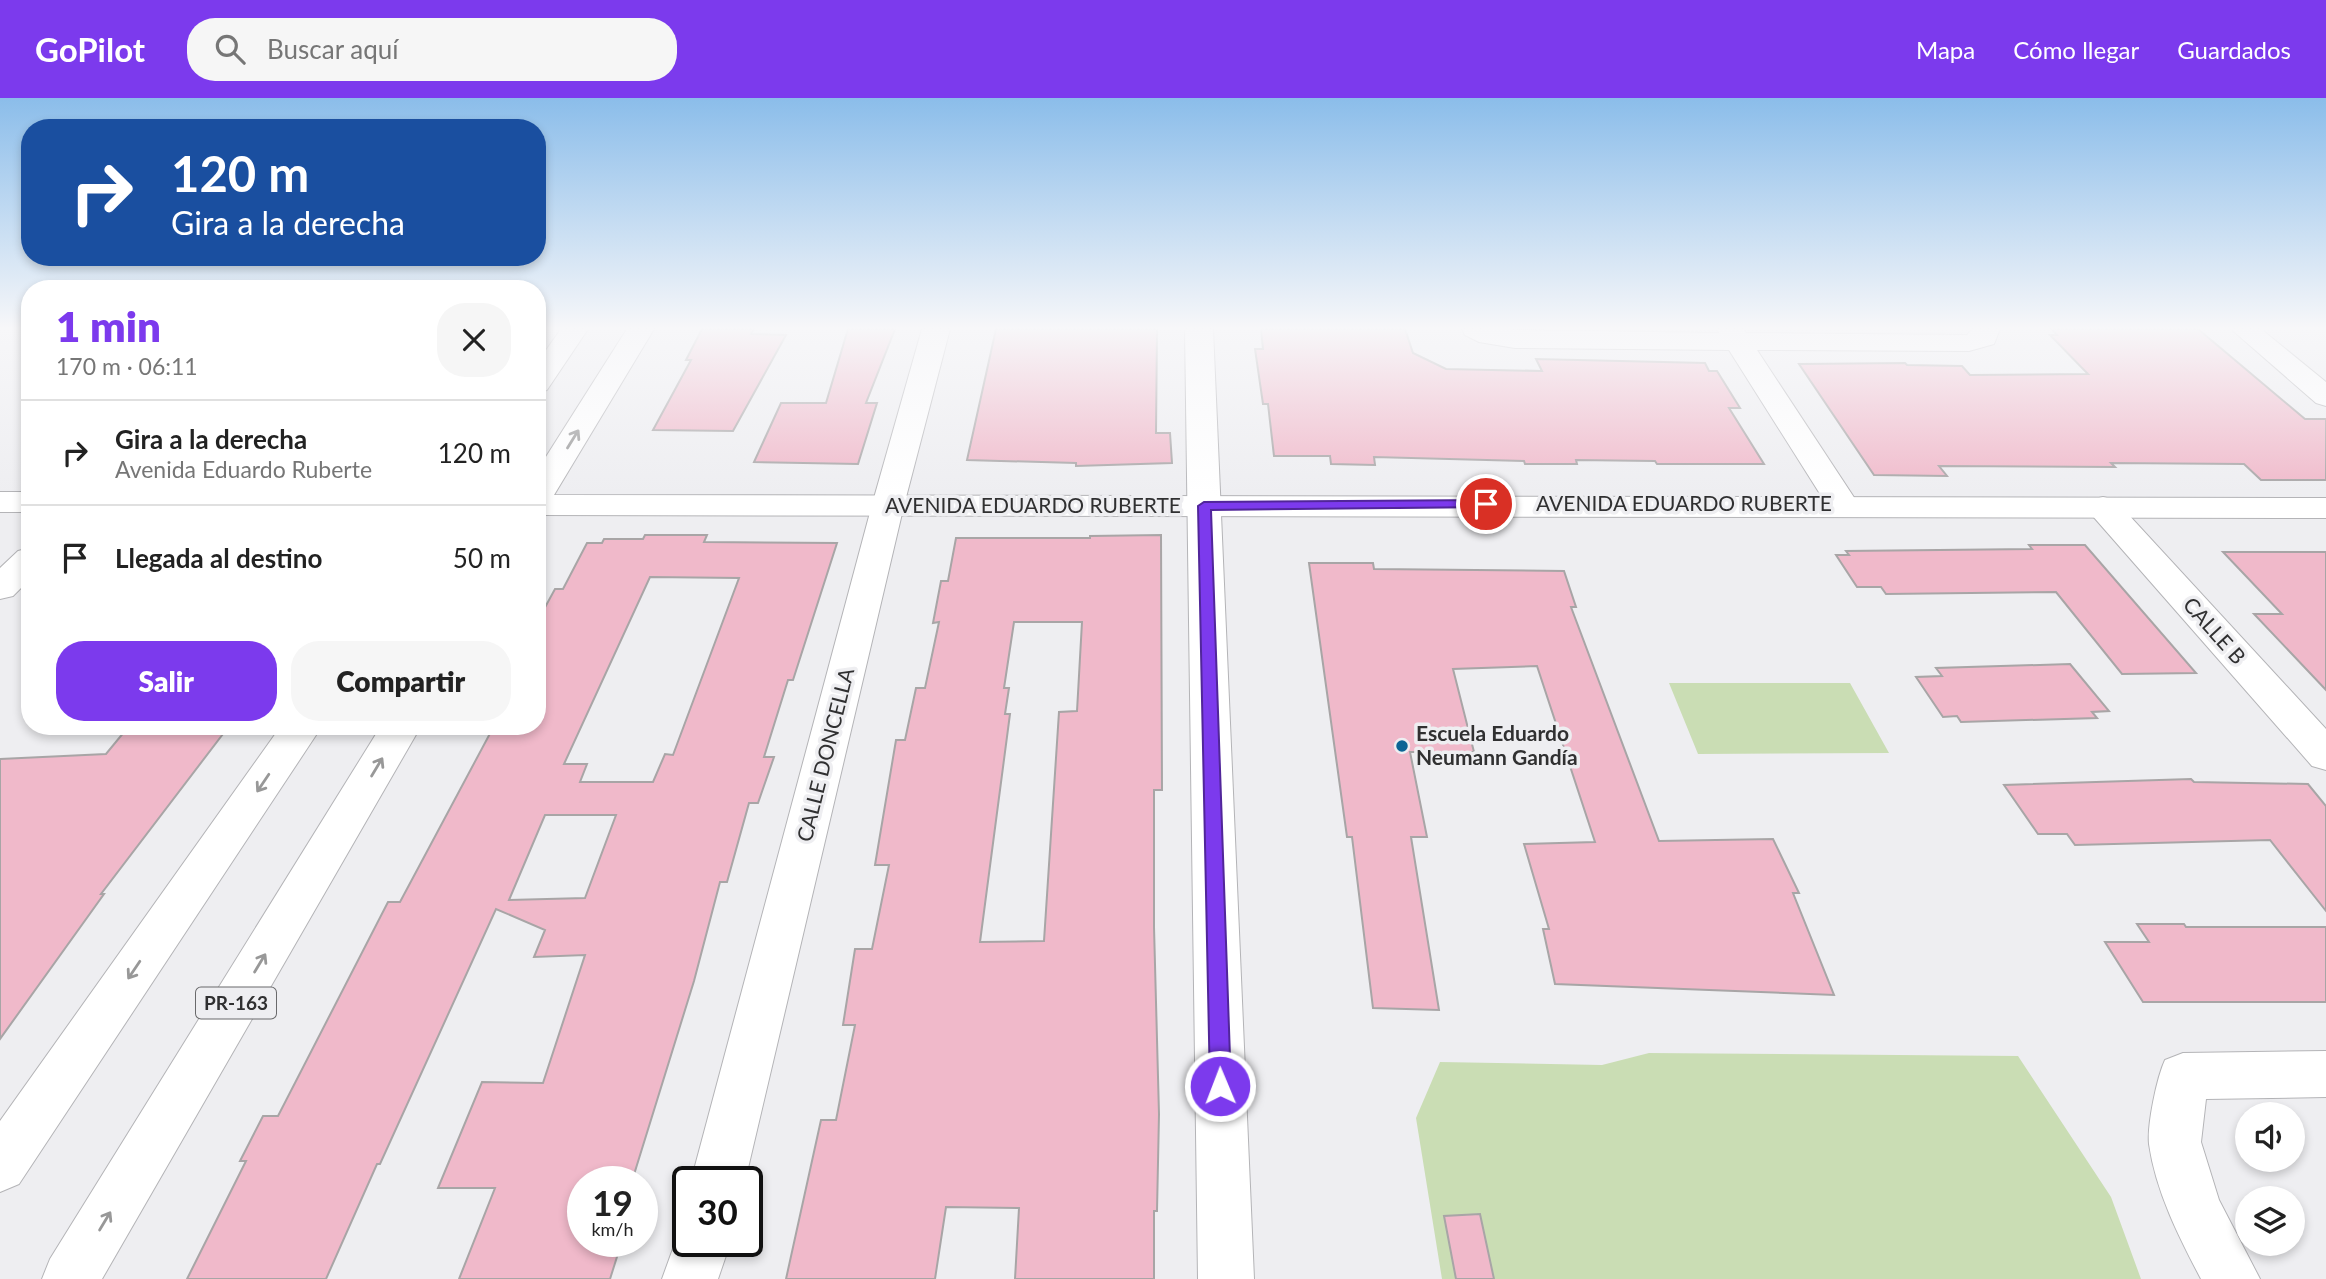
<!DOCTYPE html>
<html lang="es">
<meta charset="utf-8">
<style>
body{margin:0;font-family:Lato,sans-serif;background:#f6f6f6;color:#222;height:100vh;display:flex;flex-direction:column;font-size:26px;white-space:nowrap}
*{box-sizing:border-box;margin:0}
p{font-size:23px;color:#767676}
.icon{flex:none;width:38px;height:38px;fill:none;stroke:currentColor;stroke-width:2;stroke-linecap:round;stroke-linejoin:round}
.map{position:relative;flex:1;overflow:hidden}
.details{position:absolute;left:21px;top:182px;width:525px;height:455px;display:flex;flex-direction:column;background:#fff;border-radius:28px;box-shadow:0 4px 10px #0003}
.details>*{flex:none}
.top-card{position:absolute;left:21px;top:21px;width:525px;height:147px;border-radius:28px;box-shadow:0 4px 10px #0003;background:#1a4fa0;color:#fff;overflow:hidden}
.buttons{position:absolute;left:2235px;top:1004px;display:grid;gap:14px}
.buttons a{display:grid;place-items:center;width:70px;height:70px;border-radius:50%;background:#fff;box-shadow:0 4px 10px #0003;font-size:35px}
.speed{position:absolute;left:567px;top:1068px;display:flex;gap:14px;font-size:35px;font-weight:700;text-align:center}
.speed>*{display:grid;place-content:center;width:91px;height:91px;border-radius:50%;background:#fff;box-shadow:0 4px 10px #0003;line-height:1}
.speed small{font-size:18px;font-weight:400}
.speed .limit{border:4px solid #111;border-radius:10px;background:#fff;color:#111}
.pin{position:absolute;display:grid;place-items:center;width:60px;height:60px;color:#fff;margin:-30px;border:4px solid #fff;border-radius:50%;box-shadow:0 2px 7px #0007}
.me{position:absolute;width:77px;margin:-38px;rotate:359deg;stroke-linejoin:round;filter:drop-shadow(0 0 5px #0008)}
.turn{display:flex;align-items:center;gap:24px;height:147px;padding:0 35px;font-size:32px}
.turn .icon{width:91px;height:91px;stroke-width:2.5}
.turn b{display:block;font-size:49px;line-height:60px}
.round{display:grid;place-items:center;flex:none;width:74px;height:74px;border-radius:28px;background:#f6f6f6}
.summary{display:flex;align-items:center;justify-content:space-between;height:119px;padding:0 35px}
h1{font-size:42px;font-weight:800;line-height:52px;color:#7c3aed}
.cta{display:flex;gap:14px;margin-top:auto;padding:14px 35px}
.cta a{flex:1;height:80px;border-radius:28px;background:#7c3aed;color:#fff;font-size:28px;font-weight:800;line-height:80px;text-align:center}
.cta a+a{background:#f6f6f6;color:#222}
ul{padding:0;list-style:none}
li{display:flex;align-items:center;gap:21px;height:105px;padding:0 35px;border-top:2px solid #e0e0e0}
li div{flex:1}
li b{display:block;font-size:26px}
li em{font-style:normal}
header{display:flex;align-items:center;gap:42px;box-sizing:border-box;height:98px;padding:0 35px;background:#7c3aed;color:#fff}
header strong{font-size:33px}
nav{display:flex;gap:38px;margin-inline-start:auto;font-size:24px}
.search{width:490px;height:63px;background:#f6f6f6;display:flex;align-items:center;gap:18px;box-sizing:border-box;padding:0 24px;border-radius:28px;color:#767676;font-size:26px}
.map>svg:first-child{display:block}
.green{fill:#caddb4}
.building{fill:#f0b9ca;stroke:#a8a5a6;stroke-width:2;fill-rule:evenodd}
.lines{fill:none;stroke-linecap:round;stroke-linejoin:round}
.street-casing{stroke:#b4b4b7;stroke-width:2}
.primary-casing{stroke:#b4b4b7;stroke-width:2}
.street{fill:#fff;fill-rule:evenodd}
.primary{fill:#fff;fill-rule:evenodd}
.oneway{stroke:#989898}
.route{fill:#7c3aed;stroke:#51269a;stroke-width:2}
.poi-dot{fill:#0b6595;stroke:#eeeef1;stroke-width:2.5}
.labels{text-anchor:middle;stroke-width:7;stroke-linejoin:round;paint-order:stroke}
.shield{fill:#eeeef1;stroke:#69696b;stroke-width:2}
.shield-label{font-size:19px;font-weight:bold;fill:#303031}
.street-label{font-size:21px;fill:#303031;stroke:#eeeef1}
.poi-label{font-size:21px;font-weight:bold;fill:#303031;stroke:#eeeef1;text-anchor:start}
</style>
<header>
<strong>GoPilot</strong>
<div class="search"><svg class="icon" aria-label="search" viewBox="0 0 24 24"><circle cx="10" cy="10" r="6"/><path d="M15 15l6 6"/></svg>Buscar aquí</div>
<nav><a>Mapa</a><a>Cómo llegar</a><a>Guardados</a></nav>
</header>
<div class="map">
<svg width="2326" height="1181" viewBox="0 0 2326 1181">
<rect width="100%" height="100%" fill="#eeeef1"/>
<path class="green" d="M 1669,585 L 1850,585 L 1889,655 L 1698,656 Z
M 1649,955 L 2018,958 L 2111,1099 L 2141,1181 L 1442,1181 L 1416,1020 L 1440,964 L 1602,967 Z"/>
<path class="building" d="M 702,231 L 754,231 L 751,236 L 786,237 L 733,333 L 653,332 L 691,262 L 686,262 Z
M 848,231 L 895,231 L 866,305 L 877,305 L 858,366 L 754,364 L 781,305 L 826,305 Z
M 996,231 L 1157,231 L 1156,335 L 1170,335 L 1172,365 L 1076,368 L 1076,365 L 967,362 Z
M 1261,231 L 1405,231 L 1413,255 L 1446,271 L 1542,273 L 1536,261 L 1705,265 L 1709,273 L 1717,273 L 1740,310 L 1729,310 L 1764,366 L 1657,366 L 1655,363 L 1576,362 L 1577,366 L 1525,366 L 1524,363 L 1374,359 L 1375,367 L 1331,366 L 1330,358 L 1274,358 L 1268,306 L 1263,306 L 1255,251 L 1263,251 Z
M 2052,231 L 2198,231 L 2305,321 L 2326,321 L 2326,382 L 2261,382 L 2244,366 L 2111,365 L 2115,369 L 1939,368 L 1947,378 L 1874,377 L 1799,266 L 1905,265 L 1907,267 L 1962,268 L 1970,277 L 2088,276 L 2050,237 L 2057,237 Z
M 645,437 L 707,437 L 704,444 L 837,445 L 793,582 L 788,582 L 764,659 L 774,659 L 758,705 L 749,705 L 727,784 L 720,784 L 694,883 L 632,1083 L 583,1083 L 583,1143 L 622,1143 L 610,1181 L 459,1181 L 495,1090 L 438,1090 L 482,984 L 543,985 L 585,857 L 534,859 L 545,832 L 496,811 L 380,1066 L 377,1066 L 326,1181 L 187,1181 L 246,1063 L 240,1063 L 263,1018 L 278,1018 L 388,804 L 400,804 L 494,628 L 537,628 L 537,524 L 555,491 L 563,491 L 587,445 L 602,445 L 604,441 L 643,441 ZM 650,479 L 739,480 L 673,657 L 665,656 L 653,684 L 580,684 L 587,666 L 564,666 ZM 545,717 L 616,717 L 585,800 L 509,802 Z
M 1161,437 L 1162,692 L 1154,692 L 1154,829 L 1159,1016 L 1157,1113 L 1154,1113 L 1154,1181 L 1015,1181 L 1019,1110 L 946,1109 L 935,1181 L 786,1181 L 821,1022 L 836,1022 L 855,927 L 843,927 L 855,851 L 872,851 L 889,767 L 875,767 L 896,642 L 905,642 L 916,590 L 925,590 L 939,524 L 933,525 L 941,483 L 948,483 L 956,440 L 1090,440 L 1090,438 ZM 1014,524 L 1082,524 L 1077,613 L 1059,614 L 1044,843 L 980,844 L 1010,616 L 1005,616 L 1009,590 L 1004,590 Z
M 2029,447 L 2085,447 L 2196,575 L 2122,576 L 2056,494 L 1886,496 L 1881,489 L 1857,489 L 1836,457 L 1849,457 L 1846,453 L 2032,451 Z
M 2223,454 L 2326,454 L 2326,592 L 2254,516 L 2282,516 Z
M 1309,465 L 1373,465 L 1374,471 L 1564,473 L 1576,509 L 1571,509 L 1659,743 L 1773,741 L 1799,795 L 1793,795 L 1834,897 L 1555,886 L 1543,831 L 1549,831 L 1524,746 L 1595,744 L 1537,568 L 1453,571 L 1474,654 L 1410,654 L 1427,739 L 1411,739 L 1439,912 L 1373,910 L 1352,739 L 1347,739 Z
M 2070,566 L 2109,613 L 2092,614 L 2097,620 L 1961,624 L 1957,618 L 1943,619 L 1916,579 L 1942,578 L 1936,570 Z
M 129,628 L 229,628 L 101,796 L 104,796 L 0,941 L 0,661 L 106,656 Z
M 2191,681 L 2194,684 L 2308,686 L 2326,708 L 2326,813 L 2270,742 L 2075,747 L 2067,736 L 2038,736 L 2004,687 Z
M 2137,826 L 2184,826 L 2186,829 L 2326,829 L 2326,904 L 2143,904 L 2105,844 L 2149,844 Z
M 1480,1116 L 1494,1181 L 1456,1181 L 1444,1118 Z"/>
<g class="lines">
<defs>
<path id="street" d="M 922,231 L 950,231 L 904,407 L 745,1083 L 691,1083 L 872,407 Z
M 1185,231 L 1213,231 L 1254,1181 L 1198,1181 Z
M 1462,231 L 1719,235 L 1717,231 L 1744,231 L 1746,235 L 1967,237 L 1972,231 L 2000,231 L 1994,246 L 1969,253 L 1757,252 L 1859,407 L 1855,414 L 1843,417 L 1831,414 L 1827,407 L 1729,252 L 1515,250 L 1479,244 L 1465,237 Z
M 2231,231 L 2261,231 L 2326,284 L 2326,308 L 2316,305 Z
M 2103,399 L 2115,402 L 2326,631 L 2326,672 L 2312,668 L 2091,416 L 2087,409 L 2091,402 Z
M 30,450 L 30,481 L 13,498 L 0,501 L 0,470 L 18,453 Z
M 2326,953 L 2326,999 L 2206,1001 L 2201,1044 L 2219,1102 L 2260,1181 L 2201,1181 C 2179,1139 2156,1094 2149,1046 C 2147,1027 2157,979 2165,962 L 2183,955 Z
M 688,1121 L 688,1143 L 731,1143 L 718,1181 L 662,1181 L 683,1123 Z"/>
<path id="primary" d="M 561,231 L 588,231 L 547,292 L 537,295 L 537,265 Z
M 627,231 L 654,231 L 554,397 L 2326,400 L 2326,420 L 537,417 L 537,373 Z
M 0,394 L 30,394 L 30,414 L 0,414 Z
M 281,628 L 322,628 L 19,1086 L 0,1094 L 0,1023 Z
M 381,628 L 421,628 L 102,1181 L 42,1181 L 50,1161 Z"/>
</defs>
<use href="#street" class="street-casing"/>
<use href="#primary" class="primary-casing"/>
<use href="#street" class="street"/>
<use href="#primary" class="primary"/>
</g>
<defs><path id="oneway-shaft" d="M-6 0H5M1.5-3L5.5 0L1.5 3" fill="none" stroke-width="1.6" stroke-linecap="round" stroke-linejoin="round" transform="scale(1.75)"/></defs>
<g class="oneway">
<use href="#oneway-shaft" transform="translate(573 341) rotate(-58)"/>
<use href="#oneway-shaft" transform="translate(377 669) rotate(-59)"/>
<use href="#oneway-shaft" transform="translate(263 685) rotate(124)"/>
<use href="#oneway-shaft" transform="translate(260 865) rotate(-59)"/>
<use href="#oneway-shaft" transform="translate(134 872) rotate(124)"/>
<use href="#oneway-shaft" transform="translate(105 1123) rotate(-59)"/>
</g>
<linearGradient id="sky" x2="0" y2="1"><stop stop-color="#8bbdea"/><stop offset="0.58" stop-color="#f7f7f9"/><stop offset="1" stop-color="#f7f7f9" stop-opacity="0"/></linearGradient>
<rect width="2326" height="397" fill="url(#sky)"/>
<path class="route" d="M 1486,402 L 1491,403 L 1491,409 L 1211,412 L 1231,988 L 1228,995 L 1220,998 L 1213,995 L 1210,988 L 1198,408 L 1204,404 Z"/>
<circle class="poi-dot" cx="1402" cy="648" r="7"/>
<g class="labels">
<rect class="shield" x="196" y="889.5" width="80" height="31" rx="5"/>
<g class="shield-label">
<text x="236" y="912">PR-163</text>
</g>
<g class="street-label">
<text x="1684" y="413">AVENIDA EDUARDO RUBERTE</text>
<text x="1033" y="415">AVENIDA EDUARDO RUBERTE</text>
<text transform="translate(2214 533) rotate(48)" y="7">CALLE B</text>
<text transform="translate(826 657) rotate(-76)" y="7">CALLE DONCELLA</text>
</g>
<g class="poi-label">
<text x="1416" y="643">Escuela Eduardo<tspan x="1416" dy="24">Neumann Gandía</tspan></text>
</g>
</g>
</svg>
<div class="buttons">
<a><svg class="icon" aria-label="sound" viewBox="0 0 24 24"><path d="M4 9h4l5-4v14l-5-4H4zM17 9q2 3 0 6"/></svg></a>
<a><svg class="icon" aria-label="layers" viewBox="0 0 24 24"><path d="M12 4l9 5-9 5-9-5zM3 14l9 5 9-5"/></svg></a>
</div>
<div class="speed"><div>19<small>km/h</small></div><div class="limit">30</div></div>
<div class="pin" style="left:1486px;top:406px;background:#d93025"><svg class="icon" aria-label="arrive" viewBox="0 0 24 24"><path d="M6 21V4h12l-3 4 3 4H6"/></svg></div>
<svg class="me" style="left:1220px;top:988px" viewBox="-20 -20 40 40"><circle r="17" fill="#7c3aed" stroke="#fff" stroke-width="3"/><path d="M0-11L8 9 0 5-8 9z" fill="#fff"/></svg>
<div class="top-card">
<div class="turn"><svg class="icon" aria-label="right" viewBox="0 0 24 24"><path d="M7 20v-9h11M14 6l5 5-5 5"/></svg><div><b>120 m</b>Gira a la derecha</div></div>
</div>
<section class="details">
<div class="summary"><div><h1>1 min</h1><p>170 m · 06:11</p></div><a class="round"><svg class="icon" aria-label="close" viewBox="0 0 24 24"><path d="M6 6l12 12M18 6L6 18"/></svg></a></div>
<ul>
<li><svg class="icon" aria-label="right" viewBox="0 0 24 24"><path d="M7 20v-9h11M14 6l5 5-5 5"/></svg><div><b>Gira a la derecha</b><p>Avenida Eduardo Ruberte</p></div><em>120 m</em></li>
<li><svg class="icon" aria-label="arrive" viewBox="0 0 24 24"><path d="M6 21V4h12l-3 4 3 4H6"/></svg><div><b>Llegada al destino</b></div><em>50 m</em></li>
</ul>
<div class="cta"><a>Salir</a><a>Compartir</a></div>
</section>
</div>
